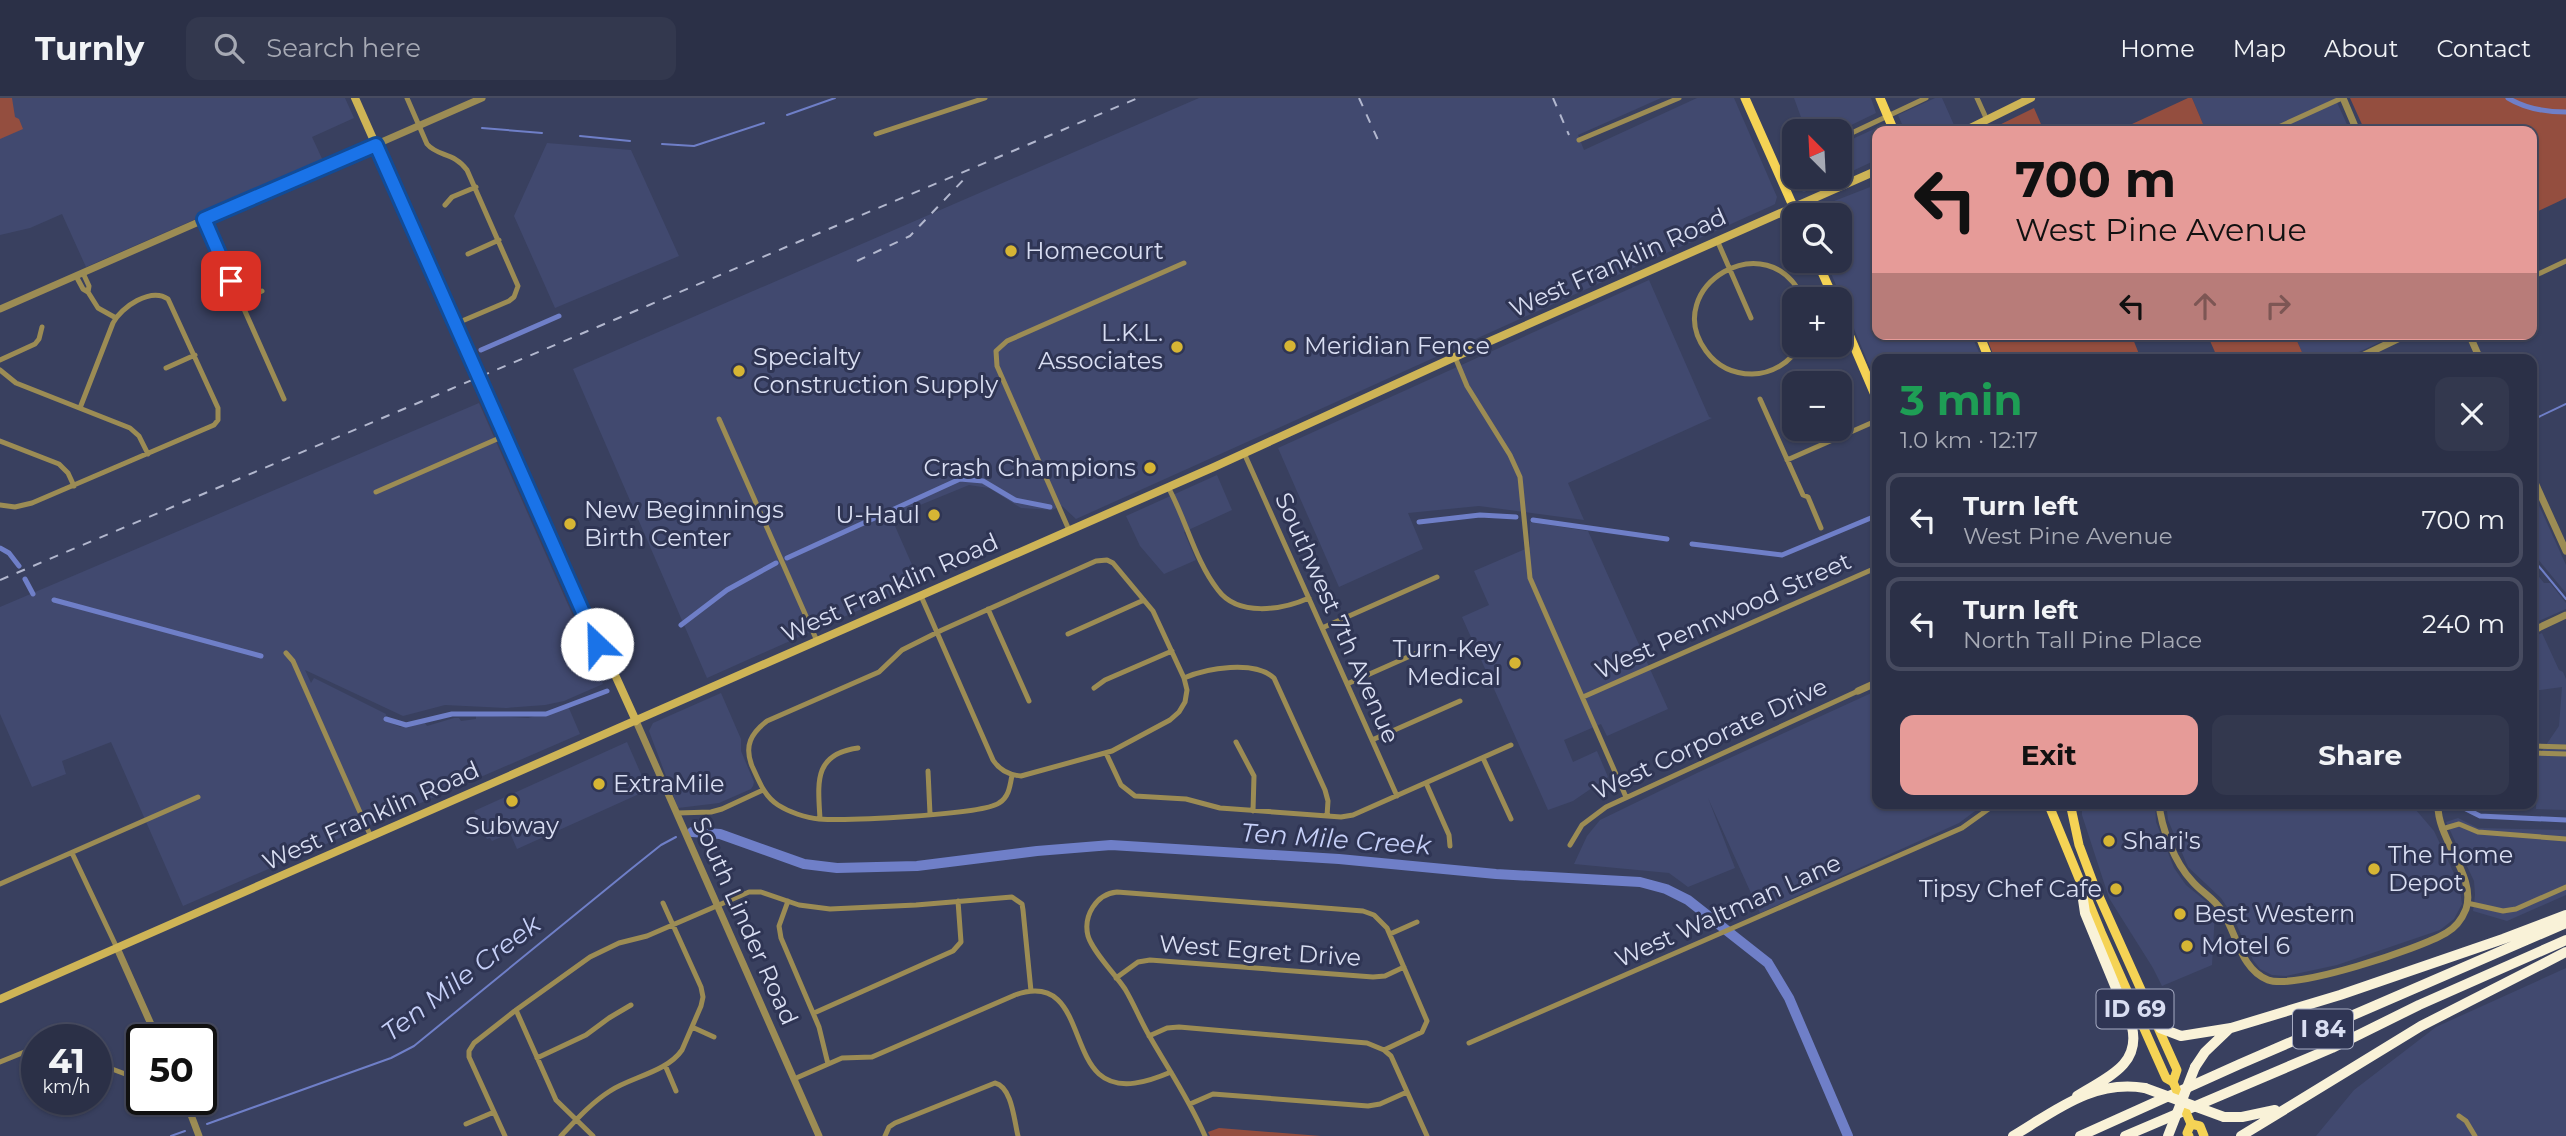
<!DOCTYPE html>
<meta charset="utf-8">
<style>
body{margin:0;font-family:Montserrat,sans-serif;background:#33384e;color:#f1f3f6;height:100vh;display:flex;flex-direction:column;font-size:26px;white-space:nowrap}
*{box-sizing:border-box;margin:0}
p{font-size:23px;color:#a6a9b4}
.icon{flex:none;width:38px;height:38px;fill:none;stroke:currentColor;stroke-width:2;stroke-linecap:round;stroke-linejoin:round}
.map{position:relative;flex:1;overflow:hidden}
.panel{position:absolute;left:1872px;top:256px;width:665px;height:455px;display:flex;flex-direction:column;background:#2b3047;border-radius:14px;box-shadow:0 2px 5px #0004,0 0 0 2px #474b60}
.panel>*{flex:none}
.banner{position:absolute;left:1872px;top:28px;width:665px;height:214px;border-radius:14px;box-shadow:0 2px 5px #0004,0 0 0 2px #474b60;background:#e69b98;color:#111;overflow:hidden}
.needle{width:46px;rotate:336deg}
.fabs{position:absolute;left:1782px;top:21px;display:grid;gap:14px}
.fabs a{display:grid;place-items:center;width:70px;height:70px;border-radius:14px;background:#2b3047;box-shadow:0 2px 5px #0004,0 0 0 2px #474b60;font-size:35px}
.speed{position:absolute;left:21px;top:926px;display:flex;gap:14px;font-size:35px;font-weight:700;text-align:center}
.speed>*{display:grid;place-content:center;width:91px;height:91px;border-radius:50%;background:#2b3047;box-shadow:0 2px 5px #0004,0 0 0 2px #474b60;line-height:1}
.speed small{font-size:18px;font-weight:400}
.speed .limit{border:4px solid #111;border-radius:10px;background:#fff;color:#111}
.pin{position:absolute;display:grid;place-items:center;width:60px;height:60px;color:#fff;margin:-30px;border-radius:14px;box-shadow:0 4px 10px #0006}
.me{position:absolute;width:77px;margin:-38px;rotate:336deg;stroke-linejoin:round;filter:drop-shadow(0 0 5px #0008)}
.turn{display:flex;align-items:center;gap:24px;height:147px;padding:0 28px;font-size:32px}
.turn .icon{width:91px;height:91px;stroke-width:2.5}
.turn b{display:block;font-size:49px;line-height:60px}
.lanes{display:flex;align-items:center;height:66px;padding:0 28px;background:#0003;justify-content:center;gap:35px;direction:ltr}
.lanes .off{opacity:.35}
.round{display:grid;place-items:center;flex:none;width:74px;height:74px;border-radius:14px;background:#33384e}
.summary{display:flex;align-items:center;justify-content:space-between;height:119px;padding:0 28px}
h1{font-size:42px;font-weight:700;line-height:52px;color:#1e9e55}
.cta{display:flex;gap:14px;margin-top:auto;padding:14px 28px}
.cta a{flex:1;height:80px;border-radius:14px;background:#e69b98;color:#111;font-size:28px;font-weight:700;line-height:80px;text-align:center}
.cta a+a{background:#33384e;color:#f1f3f6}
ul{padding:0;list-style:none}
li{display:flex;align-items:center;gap:21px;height:94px;margin:0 14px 10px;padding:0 14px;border:4px solid #474b60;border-radius:14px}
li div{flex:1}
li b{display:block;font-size:26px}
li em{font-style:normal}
header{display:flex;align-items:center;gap:42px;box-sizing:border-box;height:98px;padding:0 35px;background:#2b3047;border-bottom:2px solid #474b60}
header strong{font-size:33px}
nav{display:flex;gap:38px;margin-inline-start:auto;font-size:24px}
.search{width:490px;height:63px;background:#33384e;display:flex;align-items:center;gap:18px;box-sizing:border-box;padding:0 24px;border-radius:14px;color:#a6a9b4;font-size:26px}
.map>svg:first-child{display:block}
.built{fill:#41496f}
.green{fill:#944e3f}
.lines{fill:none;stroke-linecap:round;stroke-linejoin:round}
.stream{stroke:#6f7fc8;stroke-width:2}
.canal{stroke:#6f7fc8;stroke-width:5}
.river{stroke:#6f7fc8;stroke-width:10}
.minor{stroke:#9c8c54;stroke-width:5}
.tertiary{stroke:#9c8c54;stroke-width:7}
.secondary{stroke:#ceb456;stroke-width:8}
.primary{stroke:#f5d355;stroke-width:9}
.motorway{stroke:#f9f2d8;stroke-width:10}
.rail{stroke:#b2b7ce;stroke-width:2;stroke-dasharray:9 9;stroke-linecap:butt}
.primary-bridge{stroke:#f5d355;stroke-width:9}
.motorway-bridge{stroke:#f9f2d8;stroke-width:10}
.route-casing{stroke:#114b97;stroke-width:18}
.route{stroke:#1a73e8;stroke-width:12}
.poi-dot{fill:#d6b534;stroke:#2f3554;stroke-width:2.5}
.labels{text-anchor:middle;stroke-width:6;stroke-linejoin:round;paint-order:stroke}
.shield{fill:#2f3554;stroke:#a6abc3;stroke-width:2}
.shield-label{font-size:23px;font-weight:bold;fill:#d9def2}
.poi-label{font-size:24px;fill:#d9def2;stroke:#2f3554;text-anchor:start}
.street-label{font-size:24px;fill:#d9def2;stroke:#2f3554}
.water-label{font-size:26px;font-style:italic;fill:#c6d0f8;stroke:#2f3554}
</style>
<header>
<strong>Turnly</strong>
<div class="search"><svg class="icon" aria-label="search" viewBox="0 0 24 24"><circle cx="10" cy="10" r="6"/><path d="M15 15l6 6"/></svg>Search here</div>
<nav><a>Home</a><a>Map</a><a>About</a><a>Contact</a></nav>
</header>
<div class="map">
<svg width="2566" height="1038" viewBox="0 0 2566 1038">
<rect width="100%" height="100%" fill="#39405f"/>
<path class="built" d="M 0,0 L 345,0 L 354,20 L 312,39 L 324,65 L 86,169 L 62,116 L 30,130 L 0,137 Z
M 1199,0 L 1661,0 L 1578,37 L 1584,52 L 1697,0 L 1734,0 L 1777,99 L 1775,106 L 1771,108 L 1076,421 L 1062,408 L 1052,412 L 1021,410 L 989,390 L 969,387 L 891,419 L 920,485 L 707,580 L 573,271 Z
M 1794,0 L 1871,0 L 1876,15 L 1839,33 L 1806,33 Z
M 1935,0 L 1942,0 L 1954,27 L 1943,33 L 1905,33 L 1898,17 Z
M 2192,0 L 2335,0 L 2350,33 L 2206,33 Z
M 1881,28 L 1884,33 L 1878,33 L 1878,61 L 1846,76 L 1804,94 L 1794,90 L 1786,72 L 1794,68 L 1794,79 L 1839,79 L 1839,47 Z
M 547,45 L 631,52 L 679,158 L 555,210 L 514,118 Z
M 1878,86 L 1878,236 L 1971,236 L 1982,261 L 1878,261 L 1878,289 L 1826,163 L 1839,163 L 1839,117 L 1809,117 L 1811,112 Z
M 1649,182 L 1709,319 L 1712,320 L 1568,385 L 1584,422 L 1479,408 L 1408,415 L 1423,451 L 1339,489 L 1278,350 Z
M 2294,236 L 2397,236 L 2344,261 L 2305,261 Z
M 479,305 L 603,586 L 564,603 L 545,607 L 506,610 L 445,607 L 403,618 L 305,572 L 311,585 L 314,580 L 386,616 L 385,622 L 400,629 L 425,625 L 427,628 L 454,620 L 459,620 L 461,623 L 476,621 L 476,617 L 528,620 L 568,608 L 580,636 L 183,808 L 111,644 L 62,663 L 66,676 L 32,689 L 0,616 L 0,509 Z
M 1217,377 L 1232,412 L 1184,434 L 1196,462 L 1164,476 L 1140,448 L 1126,418 Z
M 2532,392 L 2566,467 L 2566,495 L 2532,454 Z
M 1530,424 L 1588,433 L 1668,611 L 1607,638 L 1601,626 L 1564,642 L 1573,664 L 1597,653 L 1608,679 L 1573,703 L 1548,712 L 1462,519 L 1489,507 L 1474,473 L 1530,449 Z
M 2532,470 L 2544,485 L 2550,485 L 2566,505 L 2566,511 L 2532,526 Z
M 2542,535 L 2559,572 L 2563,574 L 2566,581 L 2566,712 L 2536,711 L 2537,660 L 2559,628 L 2562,589 L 2532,593 L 2532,539 Z
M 1878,592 L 1878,705 L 1986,705 L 1959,725 L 1760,815 L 1708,700 L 1735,770 L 1688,789 L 1669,775 L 1574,766 L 1587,738 L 1600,722 L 1697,675 Z
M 721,595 L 741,641 L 741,653 L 754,684 L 753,688 L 751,691 L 719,705 L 678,710 L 649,633 L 653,625 Z
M 627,644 L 648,692 L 517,751 L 510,735 L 492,743 L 490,740 L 487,741 L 474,713 Z
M 2082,705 L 2155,705 L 2156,724 L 2174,770 L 2186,787 L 2208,805 L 2215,814 L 2212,867 L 2162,888 L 2153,870 L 2109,800 L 2082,717 Z
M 2166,705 L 2410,705 L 2434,733 L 2459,786 L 2462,806 L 2454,821 L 2440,832 L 2337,867 L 2286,878 L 2272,877 L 2260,871 L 2253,862 L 2231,815 L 2221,800 L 2188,769 L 2168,722 Z
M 2458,720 L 2478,730 L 2566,732 L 2566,797 L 2507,823 L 2473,813 L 2475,797 L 2474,783 L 2446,724 Z
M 2566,870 L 2566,1038 L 2316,1038 L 2354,992 L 2436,929 Z"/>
<path class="green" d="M 0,0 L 12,0 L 15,19 L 19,21 L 23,31 L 0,41 Z
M 2188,0 L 2192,0 L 2206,33 L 2117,33 Z
M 2350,0 L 2566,0 L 2566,100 L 2532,116 L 2532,33 L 2365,33 Z
M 2034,10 L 2044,33 L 1987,33 Z
M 1985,236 L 2131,236 L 2141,261 L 1995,261 Z
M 2207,236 L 2294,236 L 2305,261 L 2218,261 Z
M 1219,1030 L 1321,1038 L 1210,1038 L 1208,1034 Z"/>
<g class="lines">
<path class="stream" d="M 787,17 L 835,0
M 482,30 L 542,35
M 580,38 L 630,43
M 662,46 L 694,48 L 764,25
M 2532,322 L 2566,306
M 2532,460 L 2566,501
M 207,1026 L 391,960 L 414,948 L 631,771 L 661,747 L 676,739
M 171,1038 L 185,1033"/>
<path class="canal" d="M 2508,0 C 2526,11 2545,14 2566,14
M 481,252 L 559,218
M 1533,422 L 1667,441
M 1419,424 L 1480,417 L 1516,419
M 1692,446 L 1782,457 L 1878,417
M 0,450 L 9,455 L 19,468
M 787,460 L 960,381 L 983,383 L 1015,402 L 1050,409
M 25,481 L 33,496
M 54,502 L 261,558
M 681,527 L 727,492 L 776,465
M 386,621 L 406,627 L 452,616 L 546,616 L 607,593
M 2454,705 L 2480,718 L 2566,722"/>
<path class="river" d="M 692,734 L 720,736 L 804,766 L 837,770 L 917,768 L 1037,753 L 1111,747 L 1339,761 L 1496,776 L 1640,784 L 1666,791 L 1688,802 L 1768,865 L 1789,900 L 1848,1038"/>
<path class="minor" d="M 407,0 L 427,46 C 438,59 454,54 467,72 L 518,188 L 514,199 L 509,203 L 455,226
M 1977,0 L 1987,22
M 2272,32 L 2342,0
M 876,36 L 985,0
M 1839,41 L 1926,0
M 1579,42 L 1679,0
M 445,107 L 452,99 L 476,89
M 204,121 L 284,301
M 1717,142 L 1751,220
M 468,156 L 499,142
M 76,178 L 83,191 L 88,194 L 89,188 L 83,175
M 2532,179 L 2566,163
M 88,194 L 98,210 L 116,220
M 240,203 L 262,193
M 1800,247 C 1791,264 1772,276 1752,276 C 1733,276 1717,268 1706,253 C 1659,189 1769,123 1803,201
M 1455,259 L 1467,288 L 1510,357 L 1520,379 L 1530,480 L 1626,699
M 0,262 L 35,246 L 39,241 L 42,229
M 166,270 L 195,257
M 0,272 L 16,285 L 130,330 L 139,338 L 148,356
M 1760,301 L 1803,397 L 1808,399 L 1821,430
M 719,321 L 817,543
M 0,343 L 59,366 L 68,375 L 74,388
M 1244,355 L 1397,698
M 1787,362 L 1878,322
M 1168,389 C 1186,421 1195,463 1218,492 C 1238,519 1282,512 1309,500
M 376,394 L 504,338
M 0,407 L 15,409 L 32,405 L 214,327 L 218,322 L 218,310 L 168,201 C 151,189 121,209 113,225 L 80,310
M 1069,432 L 997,268 L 996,253 L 1007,243 L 1184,165
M 921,498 C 945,553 969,607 993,662 C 1000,673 1009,677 1021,678 L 1112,653 L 1170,622 L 1179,614 L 1185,604 L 1187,592 L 1184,580 L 1153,513 L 1113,465 L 1107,462 L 1096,463 L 942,532 L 902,552 L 879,574 L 767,623 C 751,635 744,648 752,668 C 759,683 764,698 778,707 C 789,714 806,720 819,721 C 845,723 982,717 999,705 C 1009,699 1010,688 1012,677
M 988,511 L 1029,603
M 1322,530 L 1437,479
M 1068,536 L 1144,502
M 286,555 L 293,563 L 371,739
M 1184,580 C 1207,570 1254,562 1274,580 L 1325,692 L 1328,703 L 1327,718
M 1347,586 L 1435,547
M 1094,590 L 1105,582 L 1172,553
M 1583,599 L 1878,469
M 1372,642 L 1460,603
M 1236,644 L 1254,678 L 1253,713
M 2532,648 L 2566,649
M 1106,655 L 1121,687 L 1135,698 L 1186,701 L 1220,710 L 1341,719 L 1353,717 L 1511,647
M 2532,655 L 2566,656
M 1483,660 L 1511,721
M 928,673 L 930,716
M 1426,685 L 1449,737 L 1450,748
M 677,715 L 711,714 L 722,711 L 763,692
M 820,721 C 818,685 813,656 858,650
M 2442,731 L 2459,726 L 2478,734 L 2566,741
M 1570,747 L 1582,727 L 1606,709 L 1858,593
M 72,755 L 117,850
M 0,786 L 198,699
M 788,803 L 779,828 L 781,840 L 819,929 L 828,966
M 2467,805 L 2503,813 L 2516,811 L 2566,789
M 1390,836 L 1417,824
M 1116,880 L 1138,864 L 1150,862 L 1373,879 L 1385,878 L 1404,869
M 516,912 L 556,1002 L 593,1038
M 814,915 L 953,853 L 961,844 L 958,803
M 692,929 L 714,939
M 1149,938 L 1167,930 L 1179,929 L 1367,945 L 1384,952 L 1391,958 L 1427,1038
M 1469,945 L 1962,730 L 1997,705
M 537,960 L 586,937 L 609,920 L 631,907
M 0,964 L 37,949
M 96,965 L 128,977 L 142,976
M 665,967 L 676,993
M 794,981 L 842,960 L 872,959 L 1015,897 C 1077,875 1070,950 1099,976 C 1119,994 1150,983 1171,974
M 1190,1006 L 1213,996 L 1368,1008 L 1380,1006 L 1407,994
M 2459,1018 L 2466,1023 L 2475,1038
M 466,1026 L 494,1014
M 505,1038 L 469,959 L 469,953 L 474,945 L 516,912 L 590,859 L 619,845 L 647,838 L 749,794 L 761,794 L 799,807 L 830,811 L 916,807 L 1012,799 L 1022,806 L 1023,812 L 1031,893
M 561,1038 C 576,1022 591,1005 610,993 C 631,979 667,974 682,952 L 701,908 L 703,899 L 701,889 L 663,805
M 885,1038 L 889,1029 L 895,1025 L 995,985 C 1012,989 1014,1022 1018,1038
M 1205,1038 C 1190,1003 1169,972 1150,939 C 1141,924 1134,906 1125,891 C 1115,876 1093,854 1088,838 C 1083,818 1096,796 1117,794 L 1363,813 L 1374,817 L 1387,830 L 1427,923 L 1422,934 L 1384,952"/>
<path class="tertiary" d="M 2343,0 L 2357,33
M 0,211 L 482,0
M 2469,236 L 2480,261
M 2356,261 L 2408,236
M 2532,378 L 2566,453
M 2532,533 L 2566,517
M 1858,593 L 1878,584
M 636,623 L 819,1038
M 2159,705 C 2161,730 2175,765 2192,783 C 2201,794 2214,800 2222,813 C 2237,835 2240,871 2268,882 C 2295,892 2419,851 2446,835 C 2455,830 2462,821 2466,811 C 2477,778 2436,741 2438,705
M 117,850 L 158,942
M 185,1001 L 199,1038"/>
<path class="secondary" d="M 355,0 L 597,546 L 616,579 L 636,623
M 1964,33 L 2031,0
M 0,901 L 1214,369 L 1479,248 L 1878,72"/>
<path class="primary" d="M 1745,0 L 1797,117
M 1880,0 L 1894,33
M 1817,163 L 1834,201
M 1839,213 L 1878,304
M 1979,236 L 1989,261
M 2048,705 L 2101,834 L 2166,980 L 2173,984 L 2177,972 L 2094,787 L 2079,747 L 2070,705
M 2189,1038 L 2187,1035 L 2191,1026 L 2200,1028 L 2204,1038"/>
<path class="motorway" d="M 2160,930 L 2181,938 L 2231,930 L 2340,897 L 2503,841 L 2566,817
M 2195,969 L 2205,954 L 2228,932
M 2077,998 C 2105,980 2141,968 2132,929 L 2085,815 L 2081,788
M 2224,1019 L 2242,1019 L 2275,1012
M 2013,1038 C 2055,1013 2093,981 2145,990
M 2080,1038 L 2240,966 L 2566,825
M 2125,1038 L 2332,950 L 2419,907 L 2566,842
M 2241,1038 L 2421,928 L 2566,854"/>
<path class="rail" d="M 1359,0 L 1378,42
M 1553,0 L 1569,37
M 857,163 L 910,138 L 968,77
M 0,482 L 1138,0"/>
<path class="primary-bridge" d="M 2173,984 L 2191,1026"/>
<path class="motorway-bridge" d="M 2145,990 L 2224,1019
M 2168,1038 L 2195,969"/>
</g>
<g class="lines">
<defs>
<path id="route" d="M 231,183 L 204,121 L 376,47 L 597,546"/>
</defs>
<use href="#route" class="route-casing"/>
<use href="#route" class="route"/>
</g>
<g class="poi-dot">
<circle cx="1011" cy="153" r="7"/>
<circle cx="1290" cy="248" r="7"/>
<circle cx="1177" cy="249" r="7"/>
<circle cx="739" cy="273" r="7"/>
<circle cx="1150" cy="370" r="7"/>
<circle cx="934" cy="417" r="7"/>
<circle cx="570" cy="426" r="7"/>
<circle cx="1515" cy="565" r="7"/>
<circle cx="599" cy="686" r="7"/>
<circle cx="512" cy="703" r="7"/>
<circle cx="2109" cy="743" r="7"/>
<circle cx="2374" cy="771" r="7"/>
<circle cx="2116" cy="791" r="7"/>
<circle cx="2180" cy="816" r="7"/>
<circle cx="2187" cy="848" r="7"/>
</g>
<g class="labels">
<g class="shield">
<rect x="2096.5" y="891.5" width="77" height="39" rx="5"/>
<rect x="2293" y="911.5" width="60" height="39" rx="5"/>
</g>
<g class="shield-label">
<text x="2135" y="919">ID 69</text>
<text x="2323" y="939">I 84</text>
</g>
<g class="poi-label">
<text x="1025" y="161">Homecourt</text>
<text x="1163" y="243" text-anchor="end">L.K.L.<tspan x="1163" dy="28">Associates</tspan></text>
<text x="1304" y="256">Meridian Fence</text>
<text x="753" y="267">Specialty<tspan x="753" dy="28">Construction Supply</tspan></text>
<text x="1136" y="378" text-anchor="end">Crash Champions</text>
<text x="584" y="420">New Beginnings<tspan x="584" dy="28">Birth Center</tspan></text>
<text x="920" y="425" text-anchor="end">U-Haul</text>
<text x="1501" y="559" text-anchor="end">Turn-Key<tspan x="1501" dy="28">Medical</tspan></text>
<text x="613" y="694">ExtraMile</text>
<text x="512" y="736" text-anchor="middle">Subway</text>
<text x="2123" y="751">Shari's</text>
<text x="2388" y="765">The Home<tspan x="2388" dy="28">Depot</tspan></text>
<text x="2102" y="799" text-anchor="end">Tipsy Chef Cafe</text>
<text x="2194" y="824">Best Western</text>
<text x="2201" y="856">Motel 6</text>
</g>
<g class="street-label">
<text transform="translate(1618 165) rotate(-24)" y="8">West Franklin Road</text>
<text transform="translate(890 490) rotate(-24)" y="8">West Franklin Road</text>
<text transform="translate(1723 518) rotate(-24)" y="8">West Pennwood Street</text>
<text transform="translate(1337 520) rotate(66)" y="8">Southwest 7th Avenue</text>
<text transform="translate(1710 641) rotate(-25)" y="8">West Corporate Drive</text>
<text transform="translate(371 718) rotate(-24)" y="8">West Franklin Road</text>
<text transform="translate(1728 813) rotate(-24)" y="8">West Waltman Lane</text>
<text transform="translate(745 823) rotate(66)" y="8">South Linder Road</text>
<text transform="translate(1260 853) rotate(4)" y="8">West Egret Drive</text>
</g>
<g class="water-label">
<text transform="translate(1336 741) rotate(4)" y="9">Ten Mile Creek</text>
<text transform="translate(461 880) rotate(-37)" y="9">Ten Mile Creek</text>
</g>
</g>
</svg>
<div class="fabs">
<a><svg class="needle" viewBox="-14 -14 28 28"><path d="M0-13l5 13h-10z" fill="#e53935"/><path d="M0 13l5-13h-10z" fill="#a6a9b4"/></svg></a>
<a><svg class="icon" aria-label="search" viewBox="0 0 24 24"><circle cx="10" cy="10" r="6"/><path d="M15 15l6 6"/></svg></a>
<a>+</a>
<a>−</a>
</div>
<div class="speed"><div>41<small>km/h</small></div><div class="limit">50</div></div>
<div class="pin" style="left:231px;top:183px;background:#d93025"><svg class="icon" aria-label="arrive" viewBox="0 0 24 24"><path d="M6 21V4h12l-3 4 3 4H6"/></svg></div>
<svg class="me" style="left:597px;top:546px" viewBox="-20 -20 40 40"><circle r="19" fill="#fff"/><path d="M0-13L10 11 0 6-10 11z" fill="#1a73e8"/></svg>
<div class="banner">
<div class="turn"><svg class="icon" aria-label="left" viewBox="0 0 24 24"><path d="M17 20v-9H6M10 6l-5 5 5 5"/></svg><div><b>700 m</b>West Pine Avenue</div></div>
<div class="lanes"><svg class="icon" aria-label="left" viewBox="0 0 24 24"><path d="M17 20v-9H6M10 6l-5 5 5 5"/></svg><svg class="icon off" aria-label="ahead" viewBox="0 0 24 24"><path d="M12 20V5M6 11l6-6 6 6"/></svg><svg class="icon off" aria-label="right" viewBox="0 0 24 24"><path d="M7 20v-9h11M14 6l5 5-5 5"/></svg></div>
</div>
<section class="panel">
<div class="summary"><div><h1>3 min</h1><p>1.0 km · 12:17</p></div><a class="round"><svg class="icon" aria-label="close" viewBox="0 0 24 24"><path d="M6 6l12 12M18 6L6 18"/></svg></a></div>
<ul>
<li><svg class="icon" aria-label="left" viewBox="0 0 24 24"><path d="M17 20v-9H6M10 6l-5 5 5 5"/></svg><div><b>Turn left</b><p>West Pine Avenue</p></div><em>700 m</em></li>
<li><svg class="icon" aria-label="left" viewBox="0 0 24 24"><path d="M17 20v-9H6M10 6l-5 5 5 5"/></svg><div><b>Turn left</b><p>North Tall Pine Place</p></div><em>240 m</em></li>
</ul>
<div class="cta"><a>Exit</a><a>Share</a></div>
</section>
</div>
